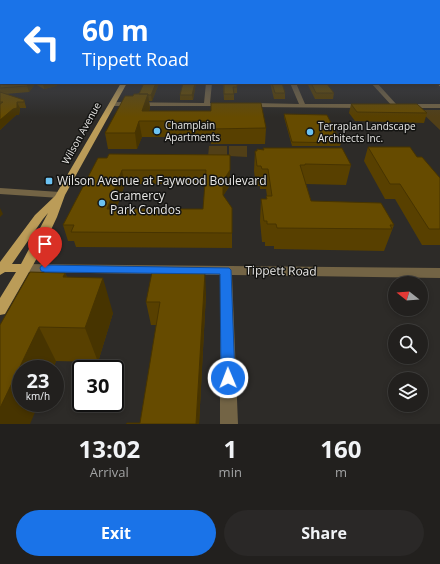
<!DOCTYPE html>
<style>
body{margin:0;font-family:"Open Sans",sans-serif;background:#2a2827;color:#f1f3f6;height:100vh;display:flex;flex-direction:column;font-size:15px;white-space:nowrap}
*{box-sizing:border-box;margin:0}
p{font-size:13px;color:#a2a3a4}
.icon{flex:none;width:22px;height:22px;fill:none;stroke:currentColor;stroke-width:2;stroke-linecap:round;stroke-linejoin:round}
.map{position:relative;height:424px;overflow:hidden}
.details{display:flex;flex-direction:column;background:#22201e;flex:1}
.details>*{flex:none}
.hud{position:absolute;left:0px;top:0px;width:440px;height:84px;box-shadow:0 2px 6px #0003,0 0 0 1px #3f3e3c;background:#1a73e8;color:#fff;overflow:hidden}
.needle{width:26px;rotate:287deg}
.controls{position:absolute;left:388px;top:276px;display:grid;gap:8px}
.controls a{display:grid;place-items:center;width:40px;height:40px;border-radius:50%;background:#22201e;box-shadow:0 2px 6px #0003,0 0 0 1px #3f3e3c;font-size:20px}
.speed{position:absolute;left:12px;top:360px;display:flex;gap:8px;font-size:20px;font-weight:700;text-align:center}
.speed>*{display:grid;place-content:center;width:52px;height:52px;border-radius:50%;background:#22201e;box-shadow:0 2px 6px #0003,0 0 0 1px #3f3e3c;line-height:1}
.speed small{font-size:10px;font-weight:400}
.speed .limit{border:2px solid #111;border-radius:6px;background:#fff;color:#111}
.pin{position:absolute;display:grid;place-items:center;width:34px;height:34px;color:#fff;margin:-41px -17px;border-radius:50% 50% 50% 0;rotate:-45deg;box-shadow:0 0 4px #0007}
.pin .icon{rotate:45deg}
.me{position:absolute;width:44px;margin:-22px;rotate:359deg;stroke-linejoin:round;filter:drop-shadow(0 0 3px #0008)}
.turn{display:flex;align-items:center;gap:14px;height:84px;padding:0 16px;font-size:18px}
.turn .icon{width:52px;height:52px;stroke-width:2.5}
.turn b{display:block;font-size:28px;line-height:34px}
.eta{display:flex;justify-content:space-evenly;align-items:center;height:68px;text-align:center}
.eta b{font-size:24px;font-weight:700;line-height:28px}
.cta{display:flex;gap:8px;margin-top:auto;padding:8px 16px}
.cta a{flex:1;height:46px;border-radius:24px;background:#1a73e8;color:#fff;font-size:16px;font-weight:700;line-height:46px;text-align:center}
.cta a+a{background:#2a2827;color:#f1f3f6}
.map>svg:first-child{display:block}
.green{fill:#513f17}
.lines{fill:none;stroke-linecap:round;stroke-linejoin:round}
.minor{fill:#736445;fill-rule:evenodd}
.major{fill:#bb9c58;fill-rule:evenodd}
.highway{fill:#d8b15e;fill-rule:evenodd}
.wall{fill:#584000;fill-rule:evenodd}
.shaded-wall{fill:#473400}
.building{fill:#664b00;stroke:#473400;fill-rule:evenodd}
.route{fill:#1a73e8;stroke:#114b97}
.poi-dot{fill:#6cc3f3;stroke:#141412;stroke-width:1.5}
.labels{text-anchor:middle;stroke-width:3;stroke-linejoin:round;paint-order:stroke}
.far-poi-label{font-size:10px;fill:#e8e7e5;stroke:#141412;text-anchor:start}
.far-street-label{font-size:10px;fill:#e8e7e5;stroke:#141412}
.poi-label{font-size:12px;fill:#e8e7e5;stroke:#141412;text-anchor:start}
.street-label{font-size:12px;fill:#e8e7e5;stroke:#141412}
</style>
<div class="map">
<svg width="440" height="424" viewBox="0 0 440 424">
<rect width="100%" height="100%" fill="#2d2b28"/>
<path class="green" d="M 419,110 L 440,110 L 440,131 L 440,130 Z
M 209,146 L 227,146 L 227,157 L 208,157 Z
M 229,146 L 247,146 L 247,157 L 229,156 Z"/>
<g class="lines">
<path class="minor" d="M 206,83 L 212,83 L 210,103 L 226,104 L 226,106 L 112,106 L 109,104 L 112,102 L 204,103 Z
M 290,83 L 296,83 L 305,104 L 364,104 L 367,106 L 364,108 L 250,107 L 247,105 L 250,103 L 299,104 Z
M 371,83 L 377,83 L 397,105 L 397,107 L 393,107 Z
M 440,104 L 440,108 L 406,108 L 403,106 L 406,104 Z
M 0,188 L 60,192 L 65,195 L 60,198 L 0,194 Z
M 24,264 L 440,268 L 440,278 L 232,275 L 238,424 L 220,424 L 220,275 L 24,272 L 20,271 L 18,268 L 20,265 Z"/>
<path class="major" d="M 121,83 L 127,83 L 65,195 L 57,217 L 41,251 L 5,314 L 0,315 L 0,298 L 16,272 L 5,272 L 0,275 L 0,262 L 35,215 L 55,196 ZM 48,213 L 21,264 L 12,264 L 43,219 Z"/>
<path class="highway" d="M 439,68 L 440,68 L 440,72 L 439,72 Z
M 439,81 L 440,81 L 440,86 L 436,83 L 439,83 Z"/>
</g>
<path class="wall" d="M 0,57 L 1,83 L 59,83 L 56,86 L 44,89 L 35,84 L 29,92 L 5,94 L 24,100 L 26,107 L 26,108 L 20,108 L 19,115 L 16,115 L 0,130 Z
M 88,83 L 106,83 L 105,84 L 89,84 Z
M 159,83 L 152,101 L 149,101 L 150,108 L 149,111 L 266,128 L 265,144 L 211,144 L 210,137 L 142,137 L 137,149 L 108,149 L 105,133 L 133,96 Z
M 196,83 L 193,100 L 180,100 L 180,95 Z
M 223,83 L 237,83 L 237,93 L 234,93 L 234,100 L 224,100 Z
M 270,83 L 282,83 L 285,93 L 285,99 L 274,99 Z
M 307,83 L 323,83 L 334,93 L 333,99 L 315,99 Z
M 351,104 L 427,113 L 424,123 L 355,121 L 349,113 Z
M 284,114 L 341,143 L 340,146 L 292,146 L 284,117 Z
M 368,147 L 417,157 L 440,178 L 440,245 L 422,245 L 395,199 L 385,199 L 364,161 Z
M 255,151 L 351,165 L 346,185 L 306,184 L 311,201 L 394,225 L 384,251 L 274,249 L 274,246 L 265,246 L 265,242 L 262,242 L 260,221 L 261,199 L 266,199 L 266,196 L 267,196 L 266,189 L 260,189 L 260,186 L 256,186 L 254,171 Z
M 98,158 L 230,170 L 230,185 L 223,196 L 232,233 L 232,248 L 76,247 L 74,241 L 68,241 L 63,225 ZM 125,184 L 205,184 L 203,209 L 116,209 Z
M 65,273 L 67,277 L 113,313 L 98,362 L 56,361 L 53,369 L 21,369 L 0,325 Z
M 206,294 L 199,424 L 126,424 L 140,423 L 157,325 L 151,325 L 146,302 Z"/>
<path class="shaded-wall" d="M 30,83 L 34,83 L 35,84 L 29,92 L 27,86 Z
M 43,83 L 59,83 L 56,86 L 44,89 Z
M 156,83 L 159,83 L 152,101 L 151,95 Z
M 195,83 L 196,83 L 193,100 L 192,95 Z
M 148,94 L 150,108 L 145,121 L 142,111 Z
M 17,102 L 20,108 L 19,115 L 16,115 L 0,130 L 0,120 Z
M 139,121 L 142,137 L 137,149 L 135,133 Z
M 122,170 L 125,184 L 111,224 L 107,209 Z
M 230,170 L 230,185 L 223,196 L 223,181 Z
M 0,208 L 3,214 L 0,217 Z
M 205,272 L 206,294 L 199,424 L 196,424 Z
M 65,273 L 78,308 L 63,277 Z
M 103,278 L 113,313 L 98,362 L 85,328 Z
M 39,327 L 56,361 L 53,369 L 21,369 L 21,403 L 39,403 L 30,424 L 0,424 L 0,408 Z"/>
<path class="building" d="M 0,57 L 1,57 L 1,83 L 30,83 L 27,86 L 0,88 Z
M 144,83 L 156,83 L 151,95 L 148,95 L 148,94 L 139,94 Z
M 183,83 L 195,83 L 192,95 L 180,95 Z
M 224,83 L 237,83 L 237,87 L 233,87 L 234,94 L 224,94 Z
M 272,83 L 282,83 L 285,93 L 275,93 Z
M 311,83 L 323,83 L 323,84 L 327,84 L 334,93 L 316,93 Z
M 0,92 L 24,100 L 24,102 L 17,102 L 17,108 L 13,109 L 0,120 L 0,104 L 3,102 L 0,102 Z
M 134,94 L 148,94 L 142,111 L 211,111 L 211,103 L 261,103 L 266,128 L 210,129 L 211,121 L 139,121 L 135,133 L 105,133 L 125,96 L 133,96 Z
M 351,104 L 417,104 L 427,113 L 357,112 Z
M 284,114 L 327,115 L 341,143 L 292,142 Z
M 368,147 L 410,147 L 417,157 L 422,157 L 440,178 L 440,229 L 429,229 L 400,184 L 390,184 Z
M 263,148 L 342,148 L 351,165 L 305,164 L 305,165 L 300,165 L 311,201 L 381,203 L 394,225 L 390,225 L 392,229 L 277,228 L 276,224 L 267,224 L 267,221 L 264,221 L 261,199 L 267,199 L 266,196 L 272,196 L 268,169 L 262,169 L 261,166 L 257,166 L 255,151 L 257,151 L 257,149 L 264,150 Z
M 109,154 L 230,155 L 230,170 L 223,181 L 223,195 L 232,208 L 232,233 L 71,232 L 74,225 L 63,225 L 98,158 L 107,158 ZM 122,170 L 206,170 L 203,209 L 107,209 Z
M 155,270 L 202,270 L 205,272 L 196,424 L 126,424 L 127,423 L 140,423 L 160,302 L 146,302 L 152,272 Z
M 30,272 L 65,273 L 63,277 L 103,278 L 85,328 L 39,327 L 0,408 L 0,325 Z"/>
<linearGradient id="sky" x2="0" y2="1"><stop stop-color="#191816"/><stop offset="0.49" stop-color="#464a53"/><stop offset="1" stop-color="#464a53" stop-opacity="0"/></linearGradient>
<rect width="440" height="117" fill="url(#sky)"/>
<path class="route" d="M 45,265 L 229,268 L 231,270 L 235,378 L 233,383 L 228,385 L 223,383 L 221,378 L 220,274 L 45,272 L 41,271 L 40,268 L 41,266 Z"/>
<g class="poi-dot">
<circle cx="157" cy="131" r="4"/>
<circle cx="310" cy="132" r="4"/>
<rect x="45" y="177" width="8" height="8" rx="2"/>
<circle cx="102" cy="203" r="4"/>
</g>
<g class="labels">
<g class="far-poi-label">
<text x="165" y="129">Champlain<tspan x="165" dy="12">Apartments</tspan></text>
<text x="318" y="130">Terraplan Landscape<tspan x="318" dy="12">Architects Inc.</tspan></text>
</g>
<g class="far-street-label">
<text transform="translate(81 133) rotate(-61)" y="4">Wilson Avenue</text>
</g>
<g class="poi-label">
<text x="57" y="185">Wilson Avenue at Faywood Boulevard</text>
<text x="110" y="200">Gramercy<tspan x="110" dy="14">Park Condos</tspan></text>
</g>
<g class="street-label">
<text transform="translate(281 271) rotate(1)" y="4">Tippett Road</text>
</g>
</g>
</svg>
<div class="controls">
<a><svg class="needle" viewBox="-14 -14 28 28"><path d="M0-13l5 13h-10z" fill="#e53935"/><path d="M0 13l5-13h-10z" fill="#a2a3a4"/></svg></a>
<a><svg class="icon" aria-label="search" viewBox="0 0 24 24"><circle cx="10" cy="10" r="6"/><path d="M15 15l6 6"/></svg></a>
<a><svg class="icon" aria-label="layers" viewBox="0 0 24 24"><path d="M12 4l9 5-9 5-9-5zM3 14l9 5 9-5"/></svg></a>
</div>
<div class="speed"><div>23<small>km/h</small></div><div class="limit">30</div></div>
<div class="pin" style="left:45px;top:268px;background:#d93025"><svg class="icon" aria-label="arrive" viewBox="0 0 24 24"><path d="M6 21V4h12l-3 4 3 4H6"/></svg></div>
<svg class="me" style="left:228px;top:378px" viewBox="-20 -20 40 40"><circle r="17" fill="#1a73e8" stroke="#fff" stroke-width="3"/><path d="M0-11L8 9 0 5-8 9z" fill="#fff"/></svg>
<div class="hud">
<div class="turn"><svg class="icon" aria-label="left" viewBox="0 0 24 24"><path d="M17 20v-9H6M10 6l-5 5 5 5"/></svg><div><b>60 m</b>Tippett Road</div></div>
</div>
</div>
<section class="details">
<div class="eta">
<div><b>13:02</b><p>Arrival</p></div>
<div><b>1</b><p>min</p></div>
<div><b>160</b><p>m</p></div>
</div>
<div class="cta"><a>Exit</a><a>Share</a></div>
</section>
